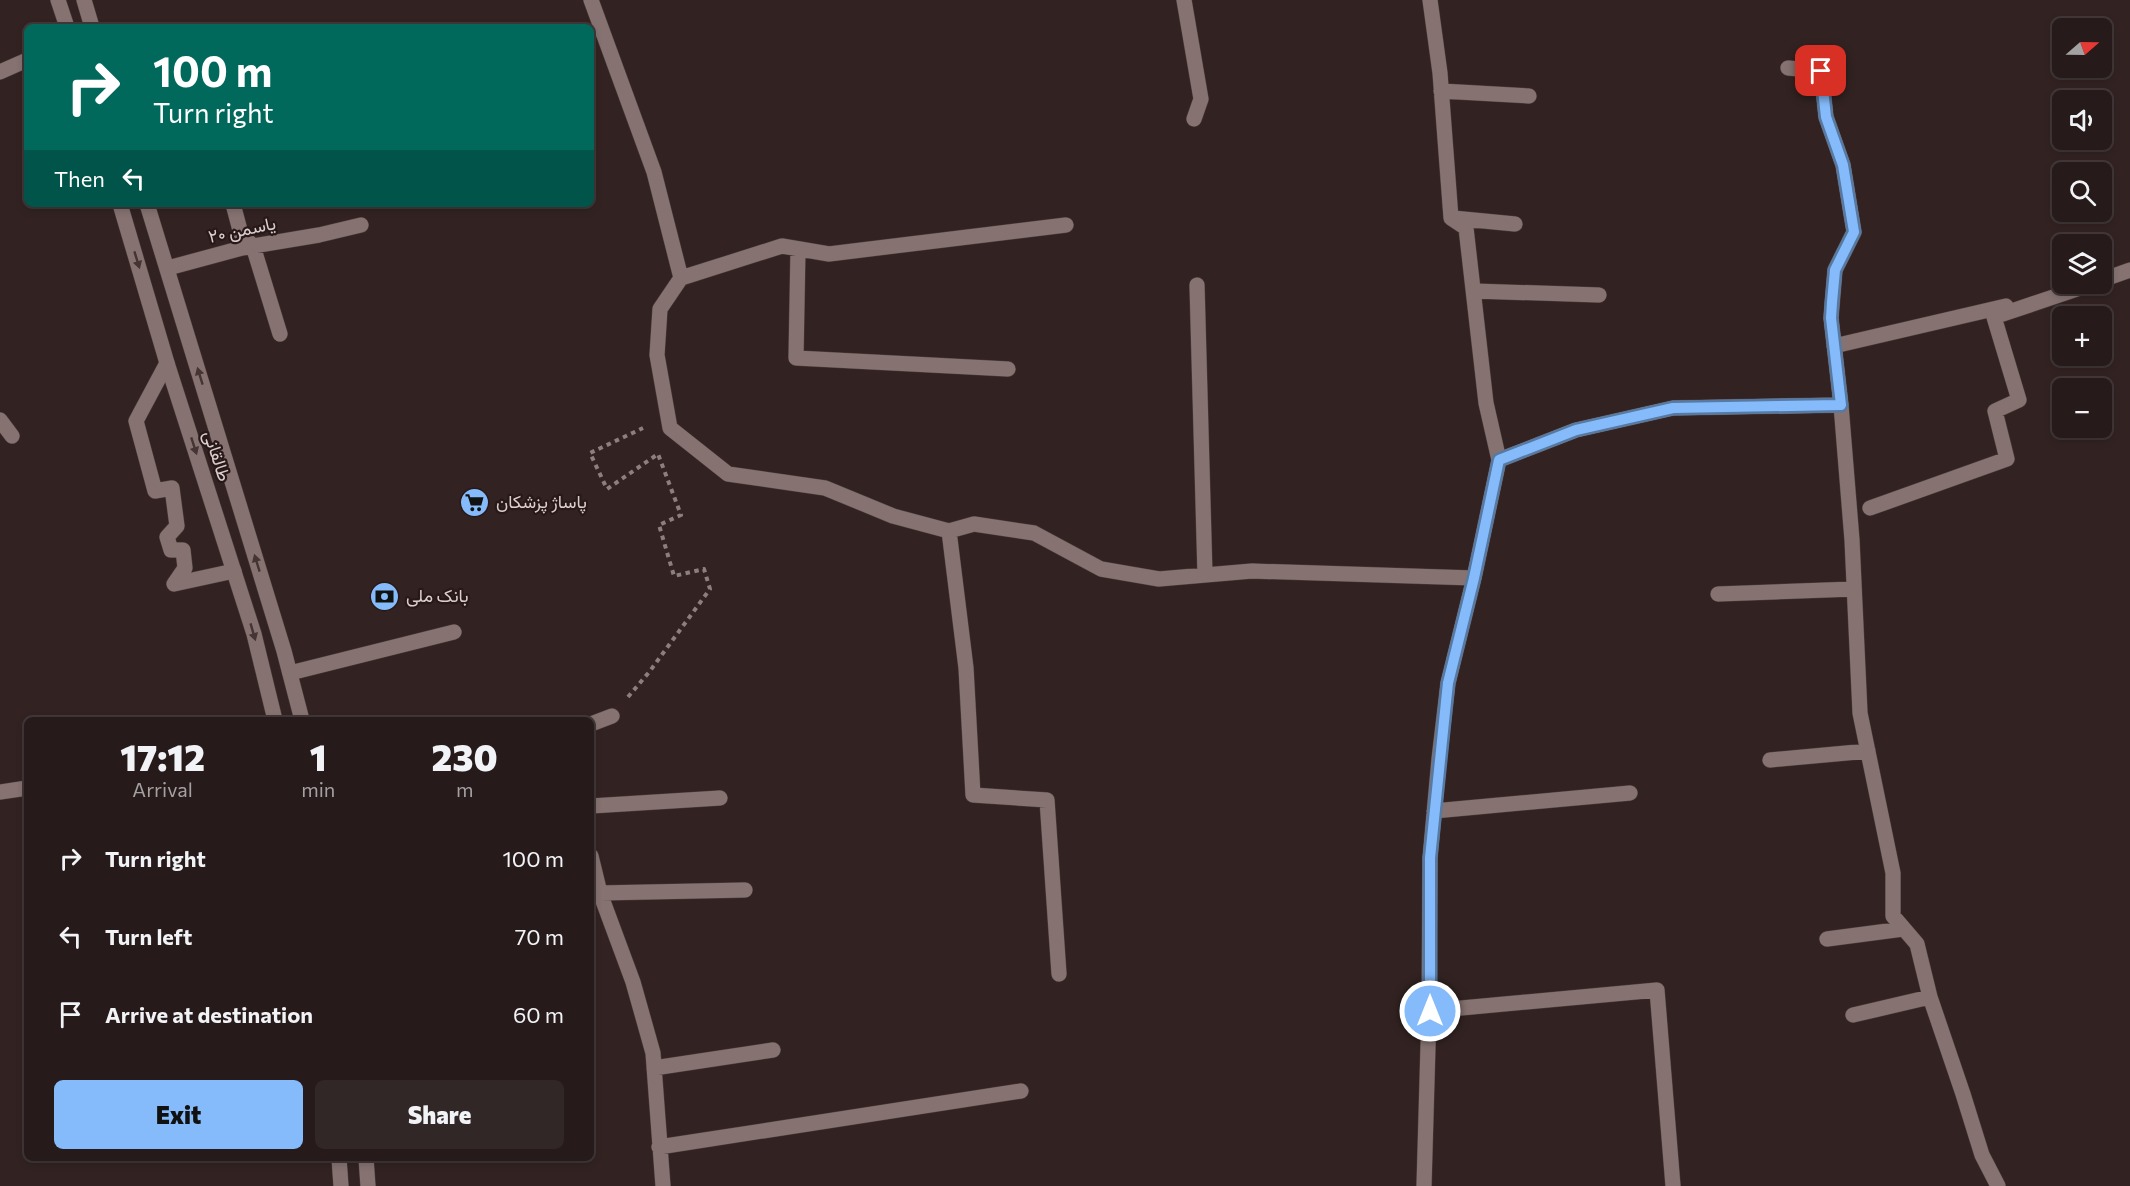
<!DOCTYPE html>
<meta charset="utf-8">
<style>
body{margin:0;font-family:Commissioner,Vazirmatn,sans-serif;background:#322727;color:#f1f3f6;height:100vh;display:flex;flex-direction:column;font-size:22px;white-space:nowrap}
*{box-sizing:border-box;margin:0}
p{font-size:20px;color:#a4a1a2}
.icon{flex:none;width:33px;height:33px;fill:none;stroke:currentColor;stroke-width:2;stroke-linecap:round;stroke-linejoin:round}
.map{position:relative;flex:1;overflow:hidden}
.panel{position:absolute;left:24px;top:717px;width:570px;height:444px;display:flex;flex-direction:column;background:#261a1a;border-radius:9px;box-shadow:0 3px 9px #0003,0 0 0 2px #423839}
.panel>*{flex:none}
.guide{position:absolute;left:24px;top:24px;width:570px;height:183px;border-radius:9px;box-shadow:0 3px 9px #0003,0 0 0 2px #423839;background:#00695c;color:#fff;overflow:hidden}
.needle{width:39px;rotate:70deg}
.fabs{position:absolute;left:2052px;top:18px;display:grid;gap:12px}
.fabs a{display:grid;place-items:center;width:60px;height:60px;border-radius:9px;background:#261a1a;box-shadow:0 3px 9px #0003,0 0 0 2px #423839;font-size:30px}
.pin{position:absolute;display:grid;place-items:center;width:51px;height:51px;color:#fff;margin:-26px;border-radius:12px;box-shadow:0 3px 9px #0006}
.me{position:absolute;width:66px;margin:-33px;rotate:0deg;stroke-linejoin:round;filter:drop-shadow(0 0 4px #0008)}
.turn{display:flex;align-items:center;gap:21px;height:126px;padding:0 30px;font-size:27px}
.turn .icon{width:78px;height:78px;stroke-width:2.5}
.turn b{display:block;font-size:42px;line-height:51px}
.then{display:flex;align-items:center;height:57px;padding:0 30px;background:#0003;gap:12px;font-size:22px}
.eta{display:flex;justify-content:space-evenly;align-items:center;height:102px;text-align:center}
.eta b{font-size:36px;font-weight:800;line-height:42px}
.button{display:flex;gap:12px;margin-top:auto;padding:12px 30px}
.button a{flex:1;height:69px;border-radius:9px;background:#85bbfb;color:#111;font-size:24px;font-weight:800;line-height:69px;text-align:center}
.button a+a{background:#322727;color:#f1f3f6}
ul{padding:0;list-style:none}
li{display:flex;align-items:center;gap:18px;height:78px;padding:0 30px}
li div{flex:1}
li b{display:block;font-size:22px}
li em{font-style:normal}
.map>svg:first-child{display:block}
.lines{fill:none;stroke-linecap:round;stroke-linejoin:round}
.lane-casing{stroke:#4c3f3e;stroke-width:16}
.street-casing{stroke:#4c3f3e;stroke-width:16}
.secondary-casing{stroke:#4c3f3e;stroke-width:16}
.path{stroke:#8c7f7e;stroke-width:4;stroke-dasharray:4.5 4.5;stroke-linecap:butt}
.lane{stroke:#867371;stroke-width:15}
.street{stroke:#867371;stroke-width:15}
.secondary{stroke:#867371;stroke-width:15}
.oneway{fill:#443433}
.route-casing{stroke:#567aa3;stroke-width:15}
.route{stroke:#85bbfb;stroke-width:10}
.labels{text-anchor:middle;stroke-width:4.5;stroke-linejoin:round;paint-order:stroke}
.street-label{font-size:18px;fill:#dacfce;stroke:#281918}
.poi-label{font-size:18px;fill:#dacfce;stroke:#281918;text-anchor:start}
</style>
<div class="map">
<svg width="2130" height="1186" viewBox="0 0 2130 1186">
<rect width="100%" height="100%" fill="#322322"/>
<g class="lines">
<defs>
<path id="lane" d="M 167,363 L 136,421 L 155,491 L 172,488 L 177,526 L 167,537 L 171,550 L 183,550 L 185,568 L 174,584 L 234,571
M 0,420 L 12,436"/>
<path id="street" d="M 591,0 L 654,172 L 681,278 L 660,309 L 657,355 L 670,428 L 728,474 L 825,488 L 893,516 L 949,531 L 974,524 L 1034,533 L 1101,569 L 1159,579 L 1252,571 L 1474,578
M 1184,0 L 1201,99 L 1194,119
M 1430,0 L 1440,73 L 1451,218 L 1466,228 L 1486,403 L 1499,460
M 1788,68 L 1821,71 L 1826,117 L 1843,165 L 1854,232 L 1835,270 L 1831,318 L 1841,405 L 1852,540 L 1860,713 L 1893,873 L 1893,916 L 1917,944 L 1930,997 L 1963,1094 L 1982,1155 L 1998,1186
M 0,72 L 27,60
M 1441,91 L 1529,96
M 233,204 L 241,234 L 253,246 L 280,334
M 1453,218 L 1515,224
M 798,249 L 796,358 L 1008,369
M 168,268 L 242,248 L 319,235 L 361,225
M 681,278 L 782,246 L 829,254 L 1066,225
M 2102,280 L 2130,270
M 1197,285 L 1205,575
M 1474,291 L 1599,295
M 1834,346 L 2006,306
M 1870,508 L 2007,459 L 1995,411 L 2019,400 L 1994,317 L 2092,284
M 949,531 L 966,668 L 973,795 L 1047,800 L 1059,974
M 1718,594 L 1854,589
M 290,673 L 454,632
M 591,724 L 612,716
M 1770,760 L 1868,751
M 0,792 L 27,788
M 591,806 L 720,798
M 1434,811 L 1630,793
M 591,856 L 600,893 L 633,982 L 653,1053 L 663,1186
M 600,893 L 745,890
M 1827,939 L 1903,929
M 1429,1011 L 1657,990 L 1673,1186
M 1853,1015 L 1930,997
M 654,1068 L 773,1050
M 659,1147 L 1021,1091
M 1424,1186 L 1429,1011 L 1430,858 L 1439,759 L 1448,683 L 1474,578 L 1499,460 L 1576,430 L 1673,408 L 1841,405"/>
<path id="secondary" d="M 58,0 L 67,27
M 84,0 L 92,27
M 120,204 L 167,363 L 254,634 L 275,720
M 147,204 L 284,651 L 302,720
M 339,1158 L 341,1186
M 366,1158 L 368,1186"/>
</defs>
<use href="#lane" class="lane-casing"/>
<use href="#street" class="street-casing"/>
<use href="#secondary" class="secondary-casing"/>
<path class="path" d="M 628,697 L 650,671 L 710,589 L 704,569 L 674,576 L 659,525 L 681,515 L 658,454 L 607,489 L 590,453 L 643,428"/>
<use href="#lane" class="lane"/>
<use href="#street" class="street"/>
<use href="#secondary" class="secondary"/>
</g>
<defs><path id="oneway-solid" d="M-6-.8H1V-3.2L6.5 0L1 3.2V.8H-6Z" transform="scale(1.5)"/></defs>
<g class="oneway">
<use href="#oneway-solid" transform="translate(137 260) rotate(73)"/>
<use href="#oneway-solid" transform="translate(200 376) rotate(-107)"/>
<use href="#oneway-solid" transform="translate(194 446) rotate(72)"/>
<use href="#oneway-solid" transform="translate(257 563) rotate(-107)"/>
<use href="#oneway-solid" transform="translate(253 632) rotate(74)"/>
</g>
<g class="lines">
<defs>
<path id="route" d="M 1430,1011 L 1430,858 L 1446,702 L 1448,683 L 1474,578 L 1499,460 L 1576,430 L 1673,408 L 1841,405 L 1831,318 L 1832,302 L 1835,270 L 1854,232 L 1843,165 L 1826,117 L 1821,71"/>
</defs>
<use href="#route" class="route-casing"/>
<use href="#route" class="route"/>
</g>
<defs>
<symbol id="supermarket-disc" viewBox="-11 -11 22 22"><circle r="9.5" fill="#85bbfb" stroke="#281918"/><path d="M-6-5.5h2.5l.6 2H6L4.5 2H-2.5L-4.4-4H-6ZM-1.5 3.2a1.3 1.3 0 1 0 .1 0ZM3 3.2a1.3 1.3 0 1 0 .1 0Z" fill="#111"/></symbol>
<symbol id="bank-disc" viewBox="-11 -11 22 22"><circle r="9.5" fill="#85bbfb" stroke="#281918"/><path d="M-6-4H6V4H-6ZM0-2.3a2.3 2.3 0 1 0 0 4.6a2.3 2.3 0 1 0 0-4.6Z" fill="#111"/></symbol>
</defs>
<g fill-rule="evenodd">
<use href="#supermarket-disc" x="458" y="486" width="33" height="33"/>
<use href="#bank-disc" x="368" y="580" width="33" height="33"/>
</g>
<g class="labels">
<g class="street-label">
<text transform="translate(242 230) rotate(-12)" y="6">یاسمن ۲۰</text>
<text transform="translate(217 456) rotate(72)" y="6">طالقانی</text>
</g>
<g class="poi-label">
<text x="496" y="508">پاساژ پزشکان</text>
<text x="406" y="602">بانک ملی</text>
</g>
</g>
</svg>
<div class="fabs">
<a><svg class="needle" viewBox="-14 -14 28 28"><path d="M0-13l5 13h-10z" fill="#e53935"/><path d="M0 13l5-13h-10z" fill="#a4a1a2"/></svg></a>
<a><svg class="icon" aria-label="sound" viewBox="0 0 24 24"><path d="M4 9h4l5-4v14l-5-4H4zM17 9q2 3 0 6"/></svg></a>
<a><svg class="icon" aria-label="search" viewBox="0 0 24 24"><circle cx="10" cy="10" r="6"/><path d="M15 15l6 6"/></svg></a>
<a><svg class="icon" aria-label="layers" viewBox="0 0 24 24"><path d="M12 4l9 5-9 5-9-5zM3 14l9 5 9-5"/></svg></a>
<a>+</a>
<a>−</a>
</div>
<div class="pin" style="left:1821px;top:71px;background:#d93025"><svg class="icon" aria-label="arrive" viewBox="0 0 24 24"><path d="M6 21V4h12l-3 4 3 4H6"/></svg></div>
<svg class="me" style="left:1430px;top:1011px" viewBox="-20 -20 40 40"><circle r="17" fill="#85bbfb" stroke="#fff" stroke-width="3"/><path d="M0-11L8 9 0 5-8 9z" fill="#fff"/></svg>
<div class="guide">
<div class="turn"><svg class="icon" aria-label="right" viewBox="0 0 24 24"><path d="M7 20v-9h11M14 6l5 5-5 5"/></svg><div><b>100 m</b>Turn right</div></div>
<div class="then">Then<svg class="icon" aria-label="left" viewBox="0 0 24 24"><path d="M17 20v-9H6M10 6l-5 5 5 5"/></svg></div>
</div>
<section class="panel">
<div class="eta">
<div><b>17:12</b><p>Arrival</p></div>
<div><b>1</b><p>min</p></div>
<div><b>230</b><p>m</p></div>
</div>
<ul>
<li><svg class="icon" aria-label="right" viewBox="0 0 24 24"><path d="M7 20v-9h11M14 6l5 5-5 5"/></svg><div><b>Turn right</b></div><em>100 m</em></li>
<li><svg class="icon" aria-label="left" viewBox="0 0 24 24"><path d="M17 20v-9H6M10 6l-5 5 5 5"/></svg><div><b>Turn left</b></div><em>70 m</em></li>
<li><svg class="icon" aria-label="arrive" viewBox="0 0 24 24"><path d="M6 21V4h12l-3 4 3 4H6"/></svg><div><b>Arrive at destination</b></div><em>60 m</em></li>
</ul>
<div class="button"><a>Exit</a><a>Share</a></div>
</section>
</div>
